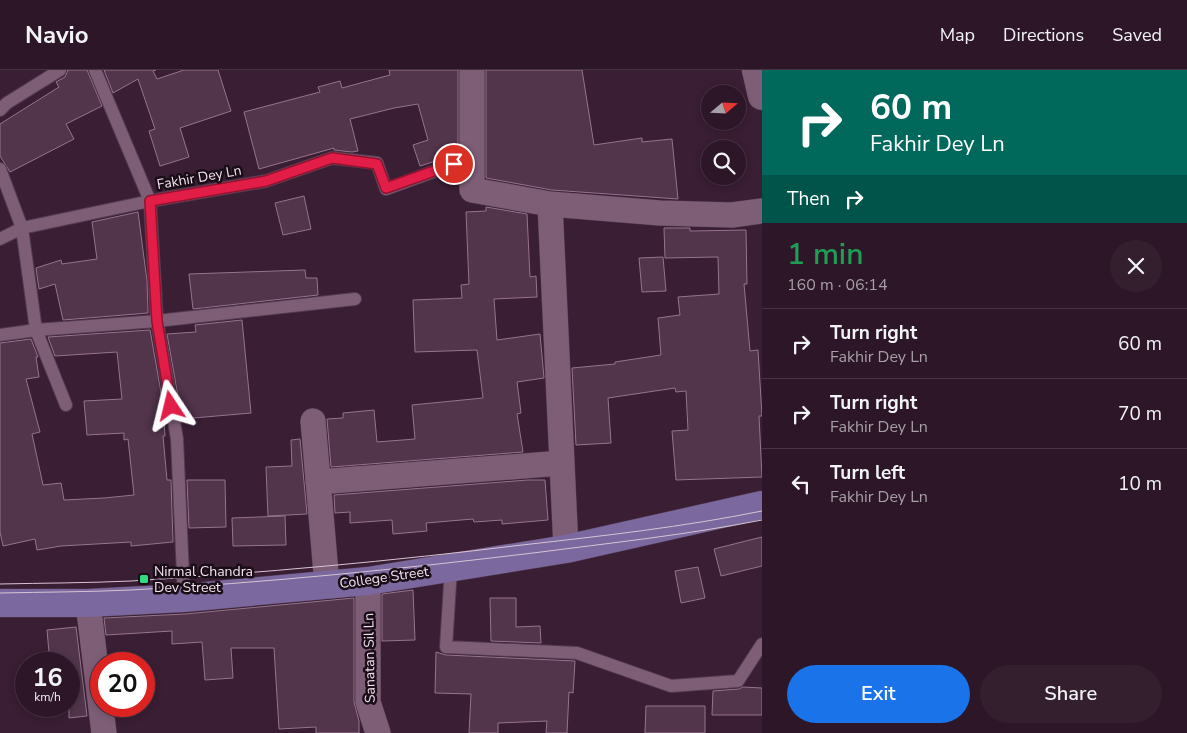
<!DOCTYPE html>
<meta charset="utf-8">
<style>
body{margin:0;font-family:"Nunito Sans",sans-serif;background:#341f2f;color:#f1f3f6;height:100vh;display:flex;flex-direction:column;font-size:19px;white-space:nowrap}
*{box-sizing:border-box;margin:0}
p{font-size:16px;color:#a69fa7}
.icon{flex:none;width:28px;height:28px;fill:none;stroke:currentColor;stroke-width:2;stroke-linecap:round;stroke-linejoin:round}
.map{position:relative;flex:1;overflow:hidden}
.panel{display:flex;flex-direction:column;background:#2c1627;width:425px}
.panel>*{flex:none}
.hud{background:#00695c;color:#fff;overflow:hidden}
.needle{width:32px;rotate:71deg}
.fabs{position:absolute;left:701px;top:15px;display:grid;gap:10px}
.fabs a{display:grid;place-items:center;width:45px;height:45px;border-radius:50%;background:#2c1627;box-shadow:0 2px 8px #0003,0 0 0 1px #483544;font-size:25px}
.speed{position:absolute;left:15px;top:582px;display:flex;gap:10px;font-size:25px;font-weight:700;text-align:center}
.speed>*{display:grid;place-content:center;width:65px;height:65px;border-radius:50%;background:#2c1627;box-shadow:0 2px 8px #0003,0 0 0 1px #483544;line-height:1}
.speed small{font-size:12px;font-weight:400}
.speed .limit{border:8px solid #d22;background:#fff;color:#111}
.pin{position:absolute;display:grid;place-items:center;width:42px;height:42px;color:#fff;margin:-21px;border:2px solid #fff;border-radius:50%;box-shadow:0 1px 5px #0007}
.me{position:absolute;width:55px;margin:-28px;rotate:350deg;stroke-linejoin:round;filter:drop-shadow(0 0 4px #0008)}
.turn{display:flex;align-items:center;gap:18px;height:105px;padding:0 25px;font-size:22px}
.turn .icon{width:65px;height:65px;stroke-width:2.5}
.turn b{display:block;font-size:35px;line-height:42px}
.then{display:flex;align-items:center;height:48px;padding:0 25px;background:#0003;gap:10px;font-size:19px}
.round{display:grid;place-items:center;flex:none;width:52px;height:52px;border-radius:26px;background:#341f2f}
.headline{display:flex;align-items:center;justify-content:space-between;height:85px;padding:0 25px}
h1{font-size:30px;font-weight:600;line-height:38px;color:#1e9e55}
.action{display:flex;gap:10px;margin-top:auto;padding:10px 25px}
.action a{flex:1;height:58px;border-radius:30px;background:#1a73e8;color:#fff;font-size:20px;font-weight:600;line-height:58px;text-align:center}
.action a+a{background:#341f2f;color:#f1f3f6}
ul{padding:0;list-style:none}
li{display:flex;align-items:center;gap:15px;height:70px;padding:0 25px;border-top:1px solid #483544}
li div{flex:1}
li b{display:block;font-size:19px}
li em{font-style:normal}
header{display:flex;align-items:center;gap:30px;box-sizing:border-box;height:70px;padding:0 25px;background:#2c1627;border-bottom:1px solid #483544}
header strong{font-size:24px}
nav{display:flex;gap:28px;margin-inline-start:auto;font-size:18px}
main{display:flex;flex:1;min-height:0}
.map>svg:first-child{display:block}
.building{fill:#52344b;stroke:#95748e}
.lines{fill:none;stroke-linecap:round;stroke-linejoin:round}
.service-casing{stroke:#533b4f;stroke-width:14}
.minor-casing{stroke:#533b4f;stroke-width:26}
.tertiary-casing{stroke:#533b4f;stroke-width:29}
.secondary-casing{stroke:#533b4f;stroke-width:29}
.service{stroke:#7e5e77;stroke-width:12}
.minor{stroke:#7e5e77;stroke-width:25}
.tertiary{stroke:#7e5e77;stroke-width:28}
.secondary{stroke:#7a689e;stroke-width:28}
.tram{stroke:#d8c4d3;stroke-width:1}
.route-casing{stroke:#92132f;stroke-width:12}
.route{stroke:#e11d48;stroke-width:9}
.poi-dot{fill:#33d882;stroke:#190d17;stroke-width:2}
.labels{text-anchor:middle;stroke-width:5;stroke-linejoin:round;paint-order:stroke}
.street-label{font-size:14px;fill:#f4e1ef;stroke:#190d17}
.poi-label{font-size:14px;fill:#f4e1ef;stroke:#190d17;text-anchor:start}
</style>
<header>
<strong>Navio</strong>
<nav><a>Map</a><a>Directions</a><a>Saved</a></nav>
</header>
<main>
<div class="map">
<svg width="762" height="663" viewBox="0 0 762 663">
<rect width="100%" height="100%" fill="#3a1e34"/>
<path class="building" d="M 68,0 L 87,0 L 102,36 L 66,54 L 74,69 L 10,102 L 0,86 L 0,54 L 59,17 L 56,12 L 65,7 Z
M 104,0 L 156,0 L 153,1 L 157,9 L 184,0 L 218,0 L 231,41 L 180,58 L 189,87 L 160,96 L 149,61 L 155,59 L 138,9 L 113,23 Z
M 389,0 L 458,0 L 458,84 L 420,96 L 413,75 L 428,70 L 418,34 L 394,38 L 350,49 L 358,81 L 352,82 L 334,80 L 334,78 L 259,99 L 244,42 L 320,22 L 318,17 L 340,11 L 342,18 L 390,5 Z
M 486,0 L 582,0 L 594,75 L 642,68 L 642,72 L 672,69 L 678,129 L 552,120 L 486,108 Z
M 304,126 L 311,159 L 283,165 L 275,133 Z
M 486,137 L 527,144 L 530,207 L 536,206 L 537,227 L 494,229 L 497,270 L 540,264 L 544,308 L 517,312 L 521,343 L 517,344 L 523,382 L 331,397 L 327,349 L 343,348 L 343,343 L 374,340 L 377,372 L 415,369 L 412,335 L 483,328 L 477,280 L 415,282 L 413,230 L 462,228 L 461,215 L 469,214 L 466,142 L 486,141 Z
M 138,142 L 147,211 L 148,243 L 63,250 L 55,214 L 39,219 L 36,198 L 61,190 L 62,194 L 97,189 L 92,152 Z
M 664,158 L 690,158 L 690,161 L 746,160 L 747,214 L 744,214 L 750,281 L 758,280 L 762,346 L 759,346 L 762,407 L 676,410 L 672,361 L 688,360 L 686,321 L 676,322 L 675,318 L 608,328 L 611,373 L 576,375 L 572,298 L 615,294 L 615,292 L 661,285 L 658,248 L 680,245 L 678,227 L 719,224 L 718,187 L 665,188 Z
M 663,187 L 666,221 L 642,222 L 639,188 Z
M 305,200 L 306,208 L 317,208 L 318,225 L 193,239 L 189,204 Z
M 242,250 L 251,343 L 182,349 L 167,264 L 196,262 L 195,255 Z
M 150,260 L 166,351 L 164,351 L 165,366 L 163,366 L 167,410 L 171,410 L 173,472 L 131,476 L 131,472 L 61,476 L 37,480 L 35,469 L 3,476 L 0,462 L 0,273 L 31,269 L 38,287 L 36,287 L 39,307 L 26,309 L 40,362 L 32,364 L 43,415 L 61,413 L 64,430 L 104,428 L 134,425 L 128,369 L 124,370 L 124,363 L 87,365 L 84,331 L 122,329 L 117,282 L 55,286 L 48,267 Z
M 300,369 L 307,444 L 268,446 L 266,397 L 292,396 L 291,370 Z
M 187,410 L 225,410 L 226,457 L 189,458 Z
M 528,410 L 545,410 L 548,450 L 502,454 L 502,450 L 474,452 L 473,449 L 426,453 L 427,461 L 393,464 L 392,450 L 350,453 L 350,442 L 335,443 L 334,425 Z
M 285,446 L 286,475 L 233,476 L 232,448 Z
M 762,467 L 762,496 L 721,506 L 714,479 Z
M 698,497 L 705,528 L 681,533 L 675,501 Z
M 413,520 L 415,570 L 382,571 L 382,524 Z
M 354,528 L 354,632 L 359,651 L 359,663 L 316,663 L 316,657 L 279,659 L 274,578 L 231,578 L 233,608 L 205,610 L 202,572 L 172,574 L 172,561 L 106,565 L 104,548 L 185,544 Z
M 490,528 L 516,528 L 516,557 L 540,556 L 541,573 L 491,571 Z
M 76,557 L 87,646 L 69,648 L 69,594 L 50,594 L 47,560 Z
M 436,582 L 446,585 L 575,591 L 573,623 L 569,622 L 567,663 L 546,663 L 547,651 L 498,653 L 498,663 L 469,663 L 471,624 L 435,623 Z
M 743,617 L 762,618 L 762,645 L 712,645 L 713,621 L 739,619 Z
M 646,636 L 705,636 L 705,663 L 645,663 Z"/>
<g class="lines">
<defs>
<path id="service" d="M 95,0 L 150,131 L 157,251 L 177,369 L 184,528
M 0,40 L 7,33 L 60,0
M 0,99 L 22,158 L 36,260 L 66,335
M 0,169 L 22,158 L 150,131 L 266,111 L 332,88 L 377,93 L 386,119 L 471,88
M 0,265 L 36,260 L 157,251 L 355,229
M 451,498 L 446,577 L 577,583 L 671,616 L 738,611 L 762,574"/>
<path id="minor" d="M 472,0 L 472,120 L 550,134 L 660,143 L 732,145 L 762,141
M 550,134 L 566,479
M 313,351 L 327,515
M 318,412 L 562,393
M 368,511 L 368,632 L 378,663
M 88,533 L 104,663"/>
<path id="tertiary" d="M 756,0 L 762,26"/>
<path id="secondary" d="M 0,533 L 88,533 L 184,528 L 368,511 L 566,479 L 762,435"/>
</defs>
<use href="#service" class="service-casing"/>
<use href="#minor" class="minor-casing"/>
<use href="#tertiary" class="tertiary-casing"/>
<use href="#secondary" class="secondary-casing"/>
<use href="#service" class="service"/>
<use href="#minor" class="minor"/>
<use href="#tertiary" class="tertiary"/>
<use href="#secondary" class="secondary"/>
<path class="tram" d="M 0,514 C 44,513 87,513 131,511 C 261,503 392,491 522,475 C 602,466 683,457 762,441
M 0,523 C 44,522 87,522 131,520 C 265,513 400,499 533,483 C 610,473 686,465 762,450"/>
</g>
<g class="lines">
<defs>
<path id="route" d="M 171,336 L 157,251 L 150,131 L 266,111 L 332,88 L 377,94 L 386,118 L 454,94"/>
</defs>
<use href="#route" class="route-casing"/>
<use href="#route" class="route"/>
</g>
<rect class="poi-dot" x="139" y="504" width="10" height="10" rx="2.5"/>
<g class="labels">
<g class="street-label">
<text transform="translate(199 107) rotate(-10)" y="5">Fakhir Dey Ln</text>
<text transform="translate(384 507) rotate(-8)" y="5">College Street</text>
<text transform="translate(369 588) rotate(-91)" y="5">Sanatan Sil Ln</text>
</g>
<g class="poi-label">
<text x="154" y="506">Nirmal Chandra<tspan x="154" dy="16">Dev Street</tspan></text>
</g>
</g>
</svg>
<div class="fabs">
<a><svg class="needle" viewBox="-14 -14 28 28"><path d="M0-13l5 13h-10z" fill="#e53935"/><path d="M0 13l5-13h-10z" fill="#a69fa7"/></svg></a>
<a><svg class="icon" aria-label="search" viewBox="0 0 24 24"><circle cx="10" cy="10" r="6"/><path d="M15 15l6 6"/></svg></a>
</div>
<div class="speed"><div>16<small>km/h</small></div><div class="limit">20</div></div>
<div class="pin" style="left:454px;top:94px;background:#d93025"><svg class="icon" aria-label="arrive" viewBox="0 0 24 24"><path d="M6 21V4h12l-3 4 3 4H6"/></svg></div>
<svg class="me" style="left:171px;top:336px" viewBox="-20 -20 40 40"><path d="M0-17L14 15 0 8-14 15z" fill="#e11d48" stroke="#fff" stroke-width="4"/></svg>
</div>
<section class="panel">
<div class="hud">
<div class="turn"><svg class="icon" aria-label="right" viewBox="0 0 24 24"><path d="M7 20v-9h11M14 6l5 5-5 5"/></svg><div><b>60 m</b>Fakhir Dey Ln</div></div>
<div class="then">Then<svg class="icon" aria-label="right" viewBox="0 0 24 24"><path d="M7 20v-9h11M14 6l5 5-5 5"/></svg></div>
</div>
<div class="headline"><div><h1>1 min</h1><p>160 m · 06:14</p></div><a class="round"><svg class="icon" aria-label="close" viewBox="0 0 24 24"><path d="M6 6l12 12M18 6L6 18"/></svg></a></div>
<ul>
<li><svg class="icon" aria-label="right" viewBox="0 0 24 24"><path d="M7 20v-9h11M14 6l5 5-5 5"/></svg><div><b>Turn right</b><p>Fakhir Dey Ln</p></div><em>60 m</em></li>
<li><svg class="icon" aria-label="right" viewBox="0 0 24 24"><path d="M7 20v-9h11M14 6l5 5-5 5"/></svg><div><b>Turn right</b><p>Fakhir Dey Ln</p></div><em>70 m</em></li>
<li><svg class="icon" aria-label="left" viewBox="0 0 24 24"><path d="M17 20v-9H6M10 6l-5 5 5 5"/></svg><div><b>Turn left</b><p>Fakhir Dey Ln</p></div><em>10 m</em></li>
</ul>
<div class="action"><a>Exit</a><a>Share</a></div>
</section>
</main>
